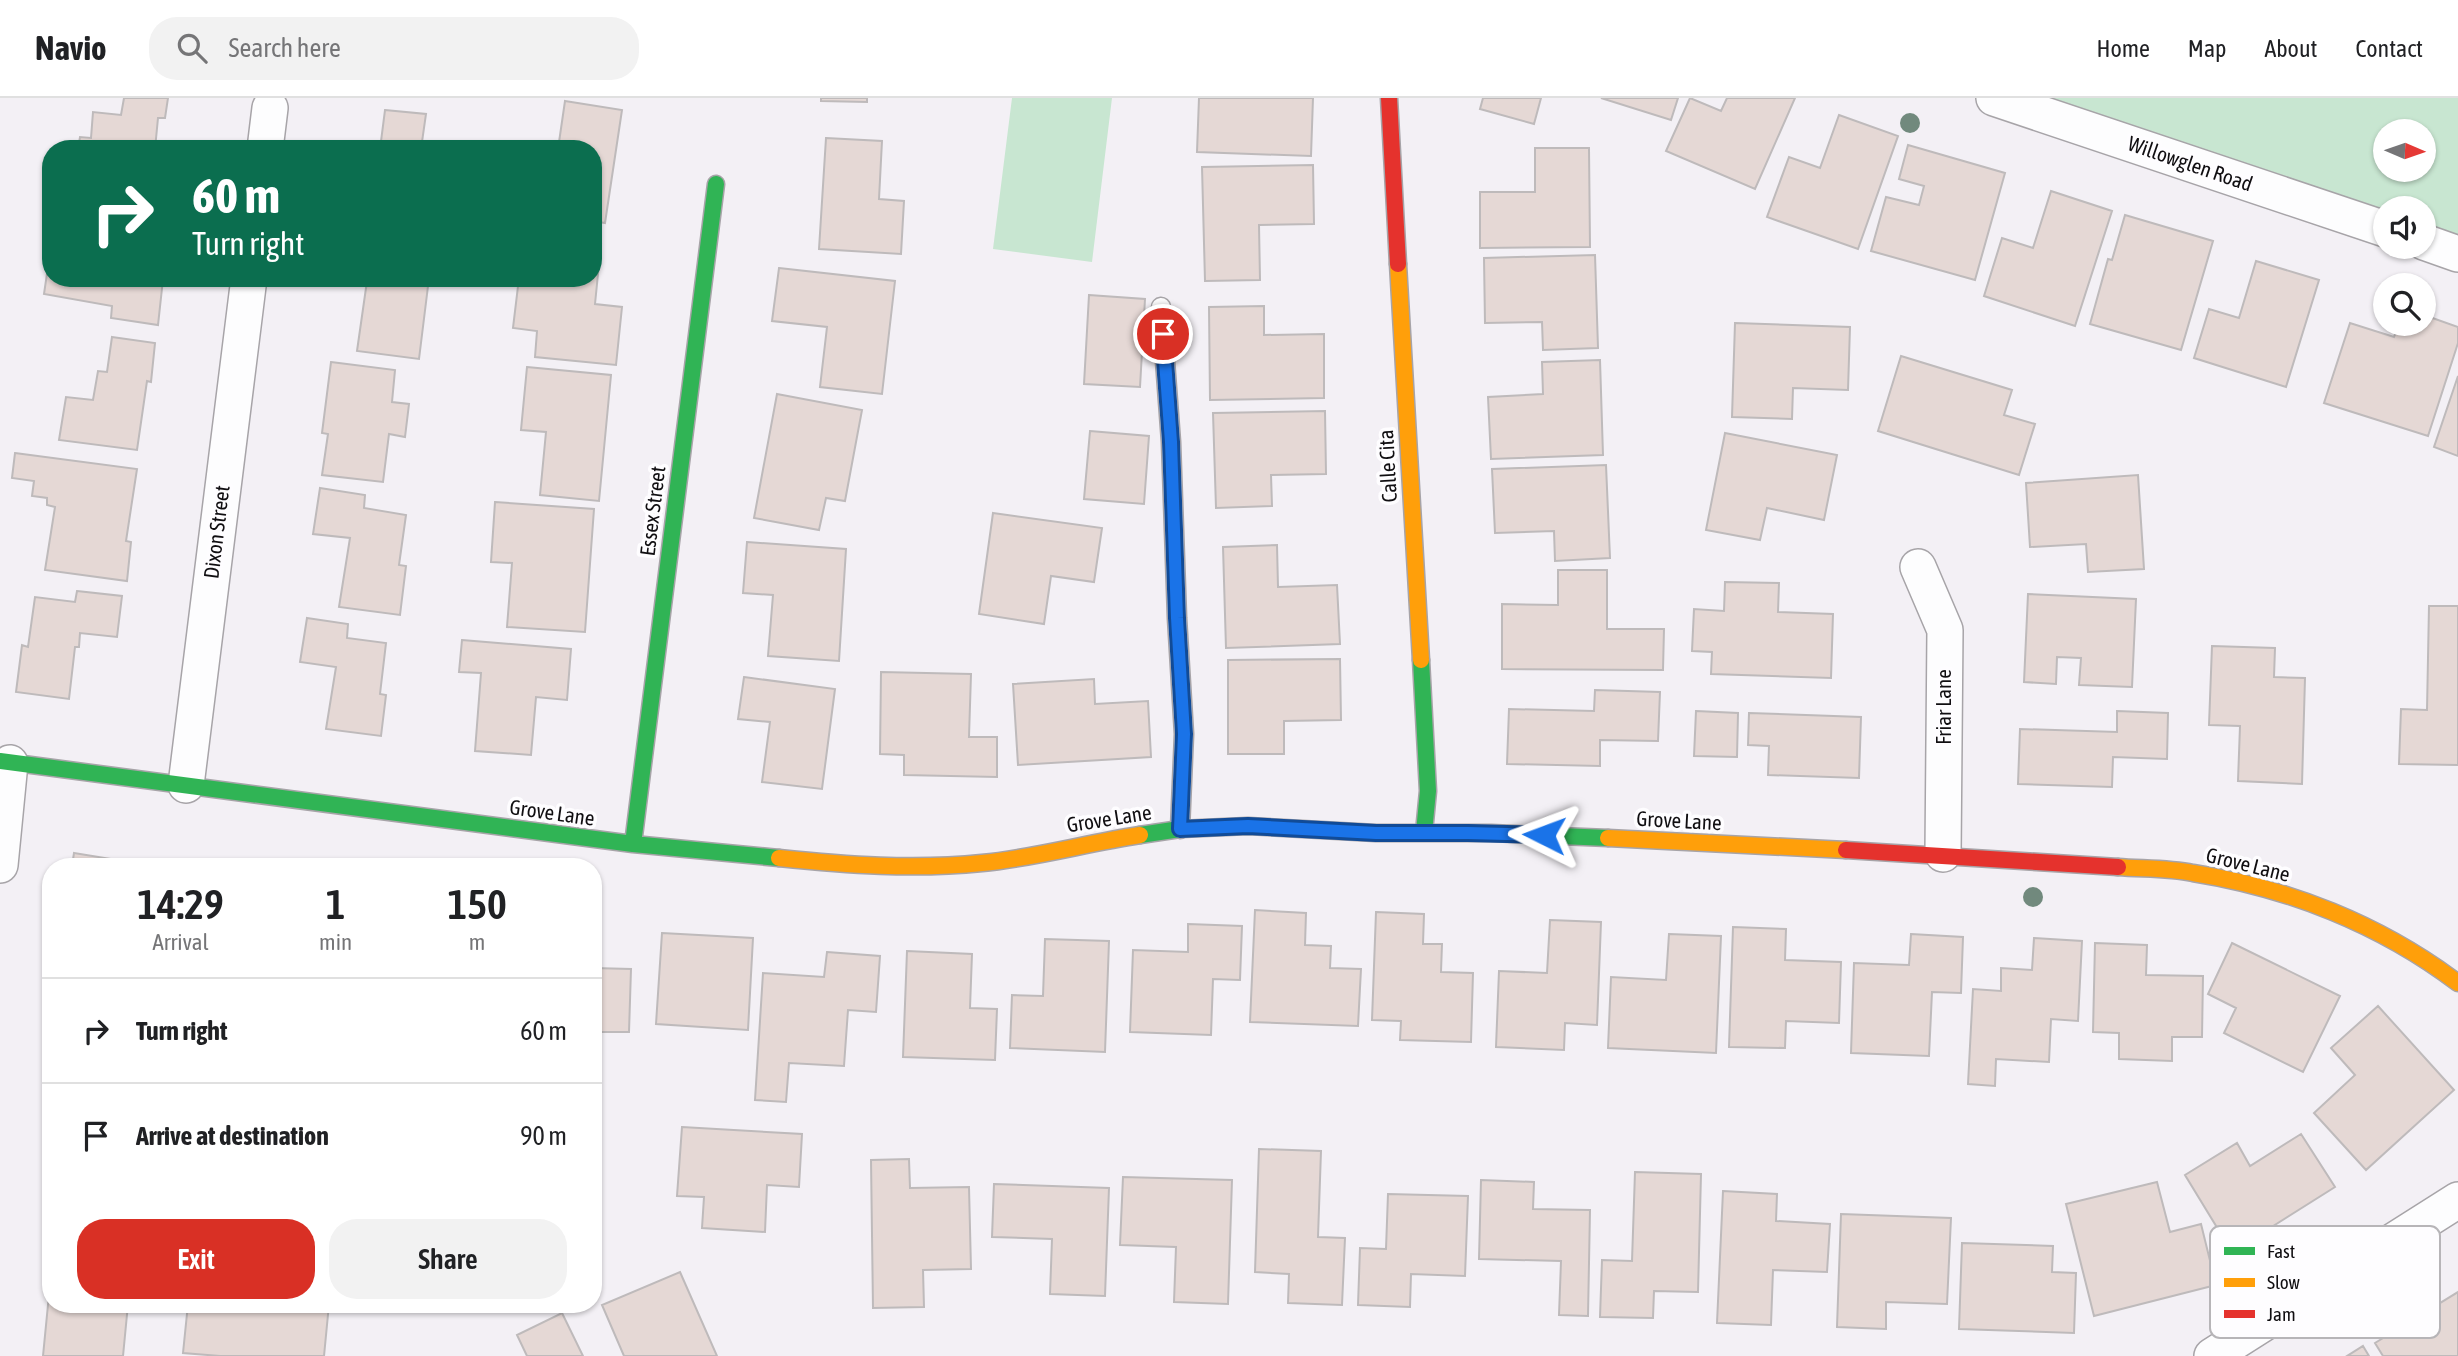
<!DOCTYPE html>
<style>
body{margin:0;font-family:"Asap Condensed",sans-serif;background:#f2f2f2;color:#202124;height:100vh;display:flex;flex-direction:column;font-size:26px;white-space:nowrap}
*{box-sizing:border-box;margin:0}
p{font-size:23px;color:#757577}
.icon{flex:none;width:38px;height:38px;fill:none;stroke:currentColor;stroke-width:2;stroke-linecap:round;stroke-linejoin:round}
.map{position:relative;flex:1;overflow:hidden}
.panel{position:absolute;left:42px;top:760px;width:560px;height:455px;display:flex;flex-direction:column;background:#fff;border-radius:28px;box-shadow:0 2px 5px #0004}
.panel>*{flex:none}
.banner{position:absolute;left:42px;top:42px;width:560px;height:147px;border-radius:28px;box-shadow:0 2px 5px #0004;background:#0b6e4f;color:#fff;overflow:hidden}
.needle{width:46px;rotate:92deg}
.buttons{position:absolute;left:2373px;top:21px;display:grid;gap:14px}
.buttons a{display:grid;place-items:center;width:63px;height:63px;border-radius:50%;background:#fff;box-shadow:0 2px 5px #0004;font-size:35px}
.pin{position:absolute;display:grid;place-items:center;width:60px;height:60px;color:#fff;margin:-30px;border:4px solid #fff;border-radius:50%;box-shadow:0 2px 7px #0007}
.me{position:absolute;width:77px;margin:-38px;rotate:273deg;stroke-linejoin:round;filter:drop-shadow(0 0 5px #0008)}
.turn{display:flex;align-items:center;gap:24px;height:147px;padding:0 35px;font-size:32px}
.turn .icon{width:91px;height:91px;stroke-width:2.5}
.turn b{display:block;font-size:49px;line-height:60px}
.eta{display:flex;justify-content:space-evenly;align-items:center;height:119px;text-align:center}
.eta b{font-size:42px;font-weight:600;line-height:49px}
.action{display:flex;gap:14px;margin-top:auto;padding:14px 35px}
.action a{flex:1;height:80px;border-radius:28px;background:#d93025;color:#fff;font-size:28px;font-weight:600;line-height:80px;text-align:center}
.action a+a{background:#f2f2f2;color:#202124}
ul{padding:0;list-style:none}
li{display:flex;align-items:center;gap:21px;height:105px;padding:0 35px;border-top:2px solid #e0e0e0}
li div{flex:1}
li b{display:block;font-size:26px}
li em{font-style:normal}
header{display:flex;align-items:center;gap:42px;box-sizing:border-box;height:98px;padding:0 35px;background:#fff;border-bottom:2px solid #e0e0e0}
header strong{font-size:33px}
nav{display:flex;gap:38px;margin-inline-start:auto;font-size:24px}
.search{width:490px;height:63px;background:#f2f2f2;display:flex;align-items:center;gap:18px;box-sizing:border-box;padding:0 24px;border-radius:28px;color:#757577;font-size:26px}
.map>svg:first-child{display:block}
.green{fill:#c8e6d1;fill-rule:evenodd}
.building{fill:#e5d8d5;stroke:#bebabb;stroke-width:2}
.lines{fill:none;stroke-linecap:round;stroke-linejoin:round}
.lane-casing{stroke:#a7a4a8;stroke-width:21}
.street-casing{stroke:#a7a4a8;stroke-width:38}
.fast-casing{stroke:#a7a4a8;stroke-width:19}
.slow-casing{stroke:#a7a4a8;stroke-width:19}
.jam-casing{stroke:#a7a4a8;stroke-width:19}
.lane{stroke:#fdfdfe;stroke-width:18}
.street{stroke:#fdfdfe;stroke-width:35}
.fast{stroke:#30b455;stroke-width:16}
.slow{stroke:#ff9f0a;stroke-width:16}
.jam{stroke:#e5322d;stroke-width:16}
.tree{fill:#71897d}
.route-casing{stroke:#114b97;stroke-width:18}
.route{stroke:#1a73e8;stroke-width:12}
.labels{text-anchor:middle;stroke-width:7;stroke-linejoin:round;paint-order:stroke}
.street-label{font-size:21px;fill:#100e11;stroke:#fefdff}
.key{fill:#fefdff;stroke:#b7b5b8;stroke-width:2}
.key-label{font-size:19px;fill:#100e11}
</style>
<header>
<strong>Navio</strong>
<div class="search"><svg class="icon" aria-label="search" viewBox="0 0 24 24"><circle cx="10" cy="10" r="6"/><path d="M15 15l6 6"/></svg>Search here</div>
<nav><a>Home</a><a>Map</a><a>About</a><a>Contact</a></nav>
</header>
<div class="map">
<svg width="2458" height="1258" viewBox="0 0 2458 1258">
<rect width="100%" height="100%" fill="#f3f0f5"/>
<path class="green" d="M 1012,0 L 1112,0 L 1092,164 L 993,151 Z
M 1994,0 L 2458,0 L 2458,156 L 2424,144 L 2424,110 L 2385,110 L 2385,132 ZM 2385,33 L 2424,33 L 2424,72 L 2385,72 Z"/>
<path class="building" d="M 124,0 L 168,0 L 165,20 L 158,20 L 155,51 L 78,51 L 80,39 L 91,40 L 93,14 L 121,17 Z
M 821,0 L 867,0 L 867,4 L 821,3 Z
M 1199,0 L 1313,0 L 1311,58 L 1197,54 Z
M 1483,0 L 1541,0 L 1534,26 L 1480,11 Z
M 1601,0 L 1678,0 L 1671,22 Z
M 1690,0 L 1721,13 L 1727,0 L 1795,0 L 1755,91 L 1666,53 Z
M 565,3 L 622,12 L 605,125 L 593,123 L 593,51 L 558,51 Z
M 385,12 L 426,16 L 421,51 L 380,51 Z
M 1839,17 L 1898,38 L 1858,151 L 1767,119 L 1789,59 L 1820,70 Z
M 826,40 L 882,43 L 879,101 L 904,103 L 901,156 L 819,151 Z
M 1908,47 L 2005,75 L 1975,182 L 1871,153 L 1886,99 L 1919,107 L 1924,88 L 1899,81 Z
M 1535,50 L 1589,50 L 1590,149 L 1480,150 L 1480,94 L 1535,94 Z
M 1313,67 L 1314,126 L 1259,127 L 1260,182 L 1205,183 L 1202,69 Z
M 2051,93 L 2112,113 L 2075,228 L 1984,198 L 2002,140 L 2033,150 Z
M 2125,117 L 2213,143 L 2181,252 L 2090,226 L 2108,161 L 2112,162 Z
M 593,145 L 601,146 L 595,206 L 622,209 L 616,267 L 535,259 L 537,233 L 513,230 L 519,180 L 593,180 Z
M 51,148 L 51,180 L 163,181 L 158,227 L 111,220 L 112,208 L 44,196 Z
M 1595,157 L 1598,250 L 1543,252 L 1542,224 L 1485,225 L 1484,160 Z
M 2256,163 L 2319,182 L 2286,289 L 2194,260 L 2209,211 L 2239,220 Z
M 779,170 L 895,183 L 882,296 L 820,289 L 827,229 L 772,223 Z
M 347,180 L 429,180 L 419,261 L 357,253 L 367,183 Z
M 1089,197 L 1145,201 L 1140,289 L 1084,286 Z
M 1264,208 L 1264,237 L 1324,236 L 1324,300 L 1210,302 L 1209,209 Z
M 2424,217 L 2458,229 L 2458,245 L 2428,338 L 2324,305 L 2350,225 L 2394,239 L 2399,226 L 2424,226 Z
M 1735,225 L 1850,229 L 1848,292 L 1793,290 L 1792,321 L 1732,319 Z
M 112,239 L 155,245 L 151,284 L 147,283 L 137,352 L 59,342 L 66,299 L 93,302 L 98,273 L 107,274 Z
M 1901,258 L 2012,292 L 2004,317 L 2035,326 L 2019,377 L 1878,333 Z
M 1600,262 L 1603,357 L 1491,361 L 1488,299 L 1543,296 L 1542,264 Z
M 331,264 L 395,272 L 392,304 L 409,306 L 405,339 L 389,336 L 383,384 L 322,377 L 328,336 L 322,335 Z
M 527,269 L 611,277 L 599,403 L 540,397 L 546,334 L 521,332 Z
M 2458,278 L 2458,358 L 2434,349 Z
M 777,296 L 862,312 L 845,403 L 826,400 L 819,432 L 754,420 Z
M 1325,313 L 1326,376 L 1271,377 L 1272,408 L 1216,410 L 1213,315 Z
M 1090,333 L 1149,338 L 1144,406 L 1084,401 Z
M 1725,335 L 1837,357 L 1824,422 L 1767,410 L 1760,442 L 1706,432 Z
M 15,355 L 137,371 L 126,443 L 131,444 L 127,483 L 45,472 L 55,409 L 47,407 L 47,400 L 32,398 L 34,383 L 12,380 Z
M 1606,367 L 1610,460 L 1555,463 L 1554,433 L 1495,435 L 1492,371 Z
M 2138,377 L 2144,471 L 2088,474 L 2086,446 L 2030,449 L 2026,385 Z
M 320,390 L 365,397 L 364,410 L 406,417 L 399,467 L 406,468 L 400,517 L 339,509 L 350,440 L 313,436 Z
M 495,404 L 594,411 L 585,534 L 507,529 L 512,465 L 491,464 Z
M 993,415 L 1102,430 L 1094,484 L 1051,478 L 1044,526 L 979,516 Z
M 747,444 L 846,451 L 839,563 L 768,558 L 773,497 L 743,495 Z
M 1277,447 L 1278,489 L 1337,487 L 1340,546 L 1226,550 L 1223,449 Z
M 1558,472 L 1607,472 L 1607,531 L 1664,531 L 1663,572 L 1502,571 L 1502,506 L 1558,507 Z
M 1725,484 L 1779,485 L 1778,514 L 1833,516 L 1831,580 L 1711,576 L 1712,554 L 1692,553 L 1694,511 L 1724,513 Z
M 77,493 L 122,498 L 117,539 L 80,535 L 79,549 L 75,549 L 69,601 L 16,594 L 22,547 L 28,549 L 35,499 L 75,504 Z
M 2028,496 L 2136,501 L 2132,589 L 2079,587 L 2081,560 L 2057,559 L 2056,586 L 2024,584 Z
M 2429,508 L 2458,508 L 2458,667 L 2399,666 L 2401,611 L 2427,612 Z
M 307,520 L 348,526 L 347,540 L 386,545 L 380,596 L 386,597 L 381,638 L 326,631 L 336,569 L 300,564 Z
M 462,542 L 571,551 L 567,602 L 536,599 L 531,657 L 475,653 L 481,575 L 459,574 Z
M 2212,548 L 2275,550 L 2274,579 L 2305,580 L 2302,686 L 2238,683 L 2240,628 L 2209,627 Z
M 1340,561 L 1341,622 L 1284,623 L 1284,656 L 1228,656 L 1228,562 Z
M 881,574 L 971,576 L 969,639 L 997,639 L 997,679 L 904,677 L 904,657 L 880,656 Z
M 744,579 L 835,591 L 822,691 L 762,684 L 770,624 L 738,621 Z
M 1094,581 L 1095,606 L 1148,603 L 1151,659 L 1018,667 L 1013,586 Z
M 1595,592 L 1660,594 L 1658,643 L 1600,642 L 1600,668 L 1507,666 L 1509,611 L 1594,613 Z
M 1696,613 L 1738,615 L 1737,659 L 1694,658 Z
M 2117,613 L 2168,615 L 2167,661 L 2113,659 L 2112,689 L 2018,686 L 2020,631 L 2117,634 Z
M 1749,615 L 1861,619 L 1859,680 L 1768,677 L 1769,648 L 1748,647 Z
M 74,755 L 148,767 L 148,768 L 72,768 Z
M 1255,812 L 1306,815 L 1305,847 L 1331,848 L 1330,870 L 1361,871 L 1358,928 L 1250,924 Z
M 1376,814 L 1424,816 L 1423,846 L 1442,846 L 1441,874 L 1473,875 L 1471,944 L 1400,942 L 1401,923 L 1372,922 Z
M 1550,822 L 1601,824 L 1597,927 L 1565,925 L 1564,952 L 1496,949 L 1499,873 L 1547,875 Z
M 1188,826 L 1242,828 L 1240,882 L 1213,881 L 1211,937 L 1130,934 L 1133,852 L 1188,854 Z
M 1733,829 L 1786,831 L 1785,862 L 1841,864 L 1839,925 L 1786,923 L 1785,950 L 1729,949 Z
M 662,835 L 753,840 L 748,932 L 656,926 Z
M 1669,836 L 1721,838 L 1716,955 L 1608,950 L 1611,879 L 1666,882 Z
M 1911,836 L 1963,839 L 1961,895 L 1932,894 L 1929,958 L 1851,955 L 1854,865 L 1909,867 Z
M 2034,840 L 2082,843 L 2078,923 L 2051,921 L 2049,964 L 1996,961 L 1995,988 L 1968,986 L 1973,891 L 2001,893 L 2001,870 L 2032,872 Z
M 1045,841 L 1109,843 L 1105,954 L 1010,950 L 1012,897 L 1043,898 Z
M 2095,845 L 2147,847 L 2146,877 L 2203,878 L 2202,939 L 2172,939 L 2172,963 L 2119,961 L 2119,935 L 2093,934 Z
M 2232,845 L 2340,898 L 2303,974 L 2224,935 L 2236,910 L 2208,896 Z
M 907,853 L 972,856 L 970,910 L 997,911 L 995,962 L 903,959 Z
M 827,854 L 880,858 L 876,914 L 848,912 L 844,968 L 789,965 L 786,1004 L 755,1002 L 763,875 L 824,879 Z
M 593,870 L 631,871 L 629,934 L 593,934 Z
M 2378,908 L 2454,992 L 2366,1072 L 2314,1015 L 2355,977 L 2331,950 Z
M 51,971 L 51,1015 L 45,1015 Z
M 682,1029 L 802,1036 L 799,1089 L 767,1087 L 765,1134 L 702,1130 L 704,1099 L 677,1098 Z
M 2301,1036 L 2335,1089 L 2232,1154 L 2185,1077 L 2237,1045 L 2250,1068 Z
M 1259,1051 L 1321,1053 L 1318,1139 L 1345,1140 L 1342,1207 L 1288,1205 L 1289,1176 L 1255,1174 Z
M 909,1061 L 910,1090 L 969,1089 L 971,1171 L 923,1172 L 924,1209 L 873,1210 L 871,1062 Z
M 1635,1074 L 1701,1076 L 1698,1194 L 1654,1193 L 1653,1220 L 1600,1219 L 1602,1162 L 1632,1163 Z
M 1123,1079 L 1232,1082 L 1228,1206 L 1174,1204 L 1176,1149 L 1120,1147 Z
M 1481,1082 L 1534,1084 L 1533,1111 L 1590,1112 L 1588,1218 L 1559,1217 L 1561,1163 L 1479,1161 Z
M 2157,1084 L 2170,1134 L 2201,1126 L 2216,1187 L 2094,1218 L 2066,1106 Z
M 994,1086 L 1109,1090 L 1105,1198 L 1050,1196 L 1052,1141 L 992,1139 Z
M 1723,1093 L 1777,1096 L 1776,1123 L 1830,1126 L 1827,1174 L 1773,1172 L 1771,1227 L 1717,1225 Z
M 1388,1096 L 1468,1098 L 1465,1178 L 1411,1176 L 1410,1209 L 1358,1207 L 1360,1150 L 1386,1151 Z
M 1841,1116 L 1951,1120 L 1947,1206 L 1886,1204 L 1886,1231 L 1837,1229 Z
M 1962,1145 L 2053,1148 L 2052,1174 L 2076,1175 L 2074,1235 L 1959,1231 Z
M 680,1174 L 717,1258 L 624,1258 L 602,1207 Z
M 51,1176 L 51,1206 L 128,1206 L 123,1258 L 43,1258 Z
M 2458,1194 L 2458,1258 L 2383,1258 L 2375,1245 Z
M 188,1206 L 329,1206 L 324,1258 L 220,1258 L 183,1255 Z
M 562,1215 L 583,1258 L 527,1258 L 517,1237 Z
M 2363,1248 L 2369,1258 L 2347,1258 Z"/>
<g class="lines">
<defs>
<path id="lane" d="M 1161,209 L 1171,344 L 1177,520 L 1184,636 L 1180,731"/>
<path id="street" d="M 1994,0 L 2385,131
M 265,51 L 270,10
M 2424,144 L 2458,156
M 1918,469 L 1945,532 L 1943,756
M 186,687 L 249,180
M 0,767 L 10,665
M 2212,1258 L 2458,1102"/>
<path id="fast" d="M 1421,562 L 1428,693 L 1424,734
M 0,663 L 633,746 L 779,760
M 1140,737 L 1180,731 L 1248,728 L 1376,735 L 1491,735 L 1608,740
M 633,746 L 716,86"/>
<path id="slow" d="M 1398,166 L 1421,562
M 1608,740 L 1846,752
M 779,760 C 846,767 914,772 982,765 C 1035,760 1087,745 1140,737
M 2118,769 C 2142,771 2168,770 2193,775 C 2288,790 2380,826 2458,885"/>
<path id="jam" d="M 1389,0 L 1398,166
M 1846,752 L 2118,769"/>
</defs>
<use href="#lane" class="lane-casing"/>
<use href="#street" class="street-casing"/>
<use href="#fast" class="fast-casing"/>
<use href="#slow" class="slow-casing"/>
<use href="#jam" class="jam-casing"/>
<use href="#lane" class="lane"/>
<use href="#street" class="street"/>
<use href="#fast" class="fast"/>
<use href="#slow" class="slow"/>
<use href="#jam" class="jam"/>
</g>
<g class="tree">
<circle cx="1910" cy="25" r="10"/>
<circle cx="2033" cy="799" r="10"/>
</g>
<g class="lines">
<defs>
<path id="route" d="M 1163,236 L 1171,344 L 1177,520 L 1184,636 L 1180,731 L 1248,728 L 1376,735 L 1468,735 L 1544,737"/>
</defs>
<use href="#route" class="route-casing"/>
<use href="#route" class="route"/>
</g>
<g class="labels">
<g class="street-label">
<text transform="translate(2190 66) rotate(19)" y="7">Willowglen Road</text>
<text transform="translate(1388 368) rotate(-93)" y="7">Calle Cita</text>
<text transform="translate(653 413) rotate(-83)" y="7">Essex Street</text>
<text transform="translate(217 434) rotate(-83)" y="7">Dixon Street</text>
<text transform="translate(1944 609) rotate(-90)" y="7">Friar Lane</text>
<text transform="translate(552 715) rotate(8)" y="7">Grove Lane</text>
<text transform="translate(1109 721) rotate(-9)" y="7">Grove Lane</text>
<text transform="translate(1679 723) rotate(3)" y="7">Grove Lane</text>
<text transform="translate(2248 767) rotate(14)" y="7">Grove Lane</text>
</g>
</g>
<rect x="2210" y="1128" width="230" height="112" rx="10" class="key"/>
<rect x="2224" y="1149" width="31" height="8" fill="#30b455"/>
<rect x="2224" y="1180" width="31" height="9" fill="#ff9f0a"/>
<rect x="2224" y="1212" width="31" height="8" fill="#e5322d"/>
<g class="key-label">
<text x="2267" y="1160">Fast</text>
<text x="2267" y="1191">Slow</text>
<text x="2267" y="1223">Jam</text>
</g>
</svg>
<div class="buttons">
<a><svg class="needle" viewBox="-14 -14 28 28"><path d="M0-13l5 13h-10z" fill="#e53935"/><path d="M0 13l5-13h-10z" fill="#757577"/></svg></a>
<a><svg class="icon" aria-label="sound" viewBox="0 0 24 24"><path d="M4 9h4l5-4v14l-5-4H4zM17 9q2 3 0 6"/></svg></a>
<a><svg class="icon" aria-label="search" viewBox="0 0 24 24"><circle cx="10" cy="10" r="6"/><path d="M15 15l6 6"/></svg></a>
</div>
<div class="pin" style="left:1163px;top:236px;background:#d93025"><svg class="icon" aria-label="arrive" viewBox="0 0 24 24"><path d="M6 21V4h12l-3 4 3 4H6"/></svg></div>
<svg class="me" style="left:1544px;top:737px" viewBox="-20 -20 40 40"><path d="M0-17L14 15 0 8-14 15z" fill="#1a73e8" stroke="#fff" stroke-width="4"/></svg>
<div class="banner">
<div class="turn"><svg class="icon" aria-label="right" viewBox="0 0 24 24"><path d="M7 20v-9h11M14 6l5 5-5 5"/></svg><div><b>60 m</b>Turn right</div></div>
</div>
<section class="panel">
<div class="eta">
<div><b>14:29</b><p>Arrival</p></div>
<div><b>1</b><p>min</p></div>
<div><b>150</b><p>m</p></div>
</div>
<ul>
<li><svg class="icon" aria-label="right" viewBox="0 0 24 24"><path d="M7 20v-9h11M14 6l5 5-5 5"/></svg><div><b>Turn right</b></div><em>60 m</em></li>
<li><svg class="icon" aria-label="arrive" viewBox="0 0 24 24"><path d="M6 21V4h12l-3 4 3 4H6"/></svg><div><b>Arrive at destination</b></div><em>90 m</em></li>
</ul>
<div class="action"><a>Exit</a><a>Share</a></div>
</section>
</div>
